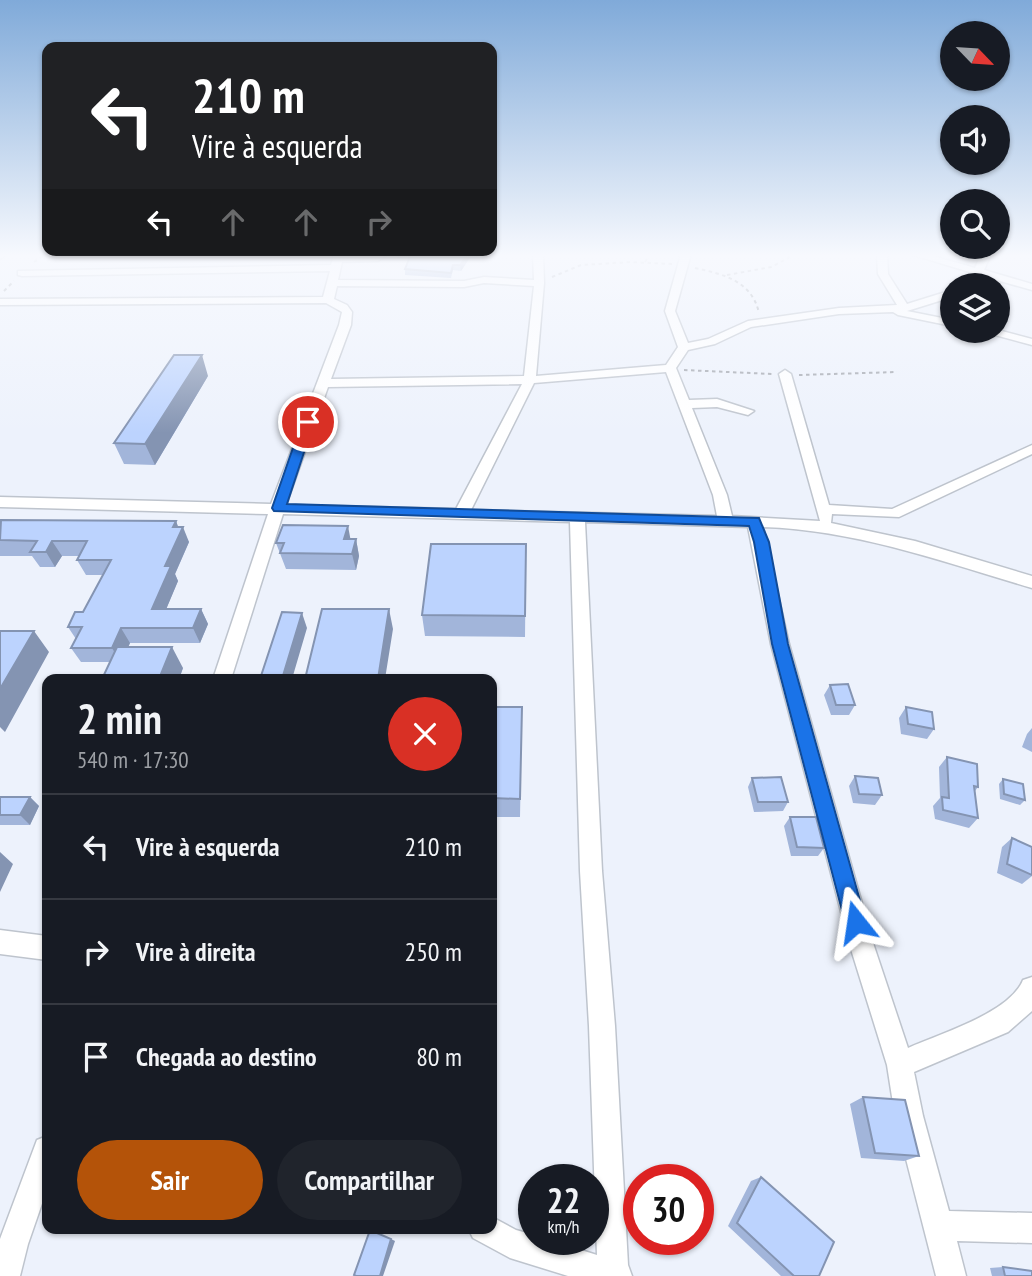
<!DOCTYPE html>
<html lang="pt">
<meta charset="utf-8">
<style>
body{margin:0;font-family:"PT Sans Narrow",sans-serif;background:#20242c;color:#f1f3f6;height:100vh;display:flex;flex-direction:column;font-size:26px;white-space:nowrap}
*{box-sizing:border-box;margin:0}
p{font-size:23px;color:#9ea1a6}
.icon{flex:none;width:38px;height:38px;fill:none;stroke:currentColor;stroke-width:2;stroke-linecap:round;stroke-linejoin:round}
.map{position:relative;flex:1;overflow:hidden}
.panel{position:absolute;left:42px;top:674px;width:455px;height:560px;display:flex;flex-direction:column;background:#171b24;border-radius:14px;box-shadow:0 2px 5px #0004}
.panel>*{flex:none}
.hud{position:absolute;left:42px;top:42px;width:455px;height:214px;border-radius:14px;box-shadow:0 2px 5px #0004;background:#202124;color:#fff;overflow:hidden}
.needle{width:46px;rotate:115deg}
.buttons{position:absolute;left:940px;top:21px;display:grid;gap:14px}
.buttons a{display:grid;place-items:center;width:70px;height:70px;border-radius:50%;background:#171b24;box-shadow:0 2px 5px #0004;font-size:35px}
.speed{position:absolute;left:518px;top:1164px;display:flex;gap:14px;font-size:35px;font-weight:700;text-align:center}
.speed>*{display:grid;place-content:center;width:91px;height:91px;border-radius:50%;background:#171b24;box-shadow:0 2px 5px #0004;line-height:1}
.speed small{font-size:18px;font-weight:400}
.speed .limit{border:10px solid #d22;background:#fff;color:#111}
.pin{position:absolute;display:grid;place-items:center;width:60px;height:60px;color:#fff;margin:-30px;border:4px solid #fff;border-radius:50%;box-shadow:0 2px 7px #0007}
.me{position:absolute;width:77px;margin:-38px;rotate:345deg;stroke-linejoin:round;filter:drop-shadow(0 0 5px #0008)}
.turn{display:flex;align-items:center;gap:24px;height:147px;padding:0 35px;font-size:32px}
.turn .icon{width:91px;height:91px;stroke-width:2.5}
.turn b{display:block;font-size:49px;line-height:60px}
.lanes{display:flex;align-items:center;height:66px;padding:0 35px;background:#0003;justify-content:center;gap:35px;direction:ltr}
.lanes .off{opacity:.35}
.round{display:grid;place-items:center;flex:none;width:74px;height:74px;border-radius:37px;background:#20242c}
.overview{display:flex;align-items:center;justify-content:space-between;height:119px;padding:0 35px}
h1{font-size:42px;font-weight:600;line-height:52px}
.button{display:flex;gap:14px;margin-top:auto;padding:14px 35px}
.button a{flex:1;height:80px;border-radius:42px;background:#b45309;color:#fff;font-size:28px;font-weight:600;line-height:80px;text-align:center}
.button a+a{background:#20242c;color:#f1f3f6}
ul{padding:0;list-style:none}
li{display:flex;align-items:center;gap:21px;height:105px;padding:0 35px;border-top:2px solid #363941}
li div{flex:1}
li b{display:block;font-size:26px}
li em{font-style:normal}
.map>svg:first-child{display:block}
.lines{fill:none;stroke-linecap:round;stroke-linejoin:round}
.minor-casing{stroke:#bec4cd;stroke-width:3}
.path{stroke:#9fa3ab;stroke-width:2;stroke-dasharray:3.5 3.5;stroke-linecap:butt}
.minor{fill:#fff;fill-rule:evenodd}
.wall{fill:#a2b5da}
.shaded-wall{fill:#8494b2}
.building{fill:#bcd3fe;stroke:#8494b2;stroke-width:2}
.route{fill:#1a73e8;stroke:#114b97;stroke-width:2}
</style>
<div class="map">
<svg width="1032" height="1276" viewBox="0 0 1032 1276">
<rect width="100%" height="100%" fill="#edf2fc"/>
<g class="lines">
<defs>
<path id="minor" d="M 0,254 L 7,254 L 0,259 Z
M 334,254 L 388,254 L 378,261 L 342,262 L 338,280 L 464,281 L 484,277 L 534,280 L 533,254 L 543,254 L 544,283 L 536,376 L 666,365 L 678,347 L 665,311 L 681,254 L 691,254 L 675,311 L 688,343 L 708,339 L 748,321 L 839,308 L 897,305 L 878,274 L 877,254 L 887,254 L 888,274 L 907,304 L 952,290 L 952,297 L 907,311 L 952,320 L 952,326 L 898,315 L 893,312 L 839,314 L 751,327 L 715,344 L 688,350 L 676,368 L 689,400 L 717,399 L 754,411 L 748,415 L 717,407 L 692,408 L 727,495 L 732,516 L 820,521 L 779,374 L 785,370 L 791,374 L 829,505 L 892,509 L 1032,445 L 1032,454 L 899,517 L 832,514 L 831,523 L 915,541 L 1032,576 L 1032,588 C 943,562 857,530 763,527 L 789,644 L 874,946 L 908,1048 C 939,1034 1010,1013 1023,980 L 1032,977 L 1032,1011 L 1008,1032 L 914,1072 L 923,1116 L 949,1211 L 1032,1213 L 1032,1243 L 957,1241 L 966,1276 L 936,1276 L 895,1116 L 887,1065 L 850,946 L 771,644 L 748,527 L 585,522 L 602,871 L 615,1026 L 628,1265 L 632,1276 L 568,1276 L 510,1258 L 473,1238 L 468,1228 L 492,1228 L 492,1217 L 516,1230 L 534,1235 L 534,1239 L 546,1239 L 597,1255 L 589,1026 L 580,871 L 570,522 L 283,514 L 231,679 L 213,679 L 268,514 L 0,507 L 0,497 L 271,504 L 339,325 L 342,312 L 326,303 L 0,305 L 0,299 L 323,297 L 330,271 L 22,276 L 18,275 L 18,271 L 331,265 ZM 484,283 L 534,286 L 524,376 L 331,379 L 351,325 L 352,312 L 347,305 L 334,299 L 337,286 L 464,287 ZM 666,372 L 713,495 L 717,516 L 471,510 L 534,383 ZM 522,384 L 456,509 L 286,505 L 328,387 Z
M 910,254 L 926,254 L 975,268 L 981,254 L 991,254 L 984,270 L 1032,284 L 1032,290 L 982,276 L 973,285 L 962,285 L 973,273 Z
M 998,330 L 1032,339 L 1032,345 L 980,331 Z
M 0,930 L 47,936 L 47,960 L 0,954 Z
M 47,1136 L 47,1189 L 28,1244 L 20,1276 L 0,1276 L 0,1239 L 37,1140 Z"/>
</defs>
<use href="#minor" class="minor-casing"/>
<path class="path" d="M 34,262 L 46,254
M 645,262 L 650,254
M 695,268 C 723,274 752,281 759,313
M 727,275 L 771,267 L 796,254
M 552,277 L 581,265 L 630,262 L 672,264
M 4,291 L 14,281
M 684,370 L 772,374
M 799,375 L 897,372"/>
<use href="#minor" class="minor"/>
</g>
<path class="wall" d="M 396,254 L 480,254 L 478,259 L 469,259 L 461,271 L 453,270 L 451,278 L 405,275 L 405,269 L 409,257 L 397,258 Z
M 208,376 L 155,465 L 124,464 L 114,443 Z
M 0,521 L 176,521 L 178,527 L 189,542 L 175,574 L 178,581 L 166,609 L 201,609 L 208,624 L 200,643 L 130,643 L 128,647 L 183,668 L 179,679 L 102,679 L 110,662 L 81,662 L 71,648 L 76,639 L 68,627 L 83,612 L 103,575 L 86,575 L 77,560 L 79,556 L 62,556 L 55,567 L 40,567 L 32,556 L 0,556 Z
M 351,539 L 356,539 L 359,556 L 356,570 L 286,569 L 276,543 Z
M 526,544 L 525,637 L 425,636 L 422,615 Z
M 830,685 L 855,705 L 849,715 L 831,715 L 824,695 Z
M 492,707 L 522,707 L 520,817 L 492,817 Z
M 906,707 L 934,729 L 927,739 L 901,734 L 899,718 Z
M 1032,728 L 1032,752 L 1022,747 L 1027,734 Z
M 947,757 L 978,787 L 975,791 L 978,818 L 969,828 L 935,819 L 933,806 L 940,798 L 939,767 Z
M 855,776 L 882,795 L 875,805 L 853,803 L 849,786 Z
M 752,778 L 788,802 L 783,811 L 754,812 L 748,787 Z
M 1003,779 L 1025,800 L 1020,805 L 1000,799 L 999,784 Z
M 0,797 L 30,797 L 39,806 L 30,825 L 0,825 Z
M 790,817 L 824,848 L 818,856 L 791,856 L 784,826 Z
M 1012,838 L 1032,876 L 1022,884 L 997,873 L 1002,847 Z
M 863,1097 L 919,1156 L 904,1161 L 861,1158 L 850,1104 Z
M 761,1177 L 819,1276 L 781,1276 L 728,1226 L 751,1181 Z
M 1003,1267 L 1032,1276 L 992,1276 L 990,1268 Z"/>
<path class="shaded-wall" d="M 469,254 L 469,259 L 461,271 L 460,265 Z
M 202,355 L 208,376 L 155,465 L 145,444 Z
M 176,521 L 180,532 L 183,527 L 189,542 L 175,574 L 178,581 L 160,624 L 152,609 L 165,566 L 173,527 Z
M 348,526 L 351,542 L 348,555 L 344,539 Z
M 356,539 L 359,556 L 356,570 L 352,554 Z
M 52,541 L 62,556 L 55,567 L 46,552 Z
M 201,609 L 208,624 L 200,643 L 193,628 Z
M 389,609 L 393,629 L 385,679 L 378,679 Z
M 302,613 L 307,628 L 292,679 L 282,679 Z
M 121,628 L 130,643 L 121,663 L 112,648 Z
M 34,631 L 49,652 L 5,732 L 0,727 L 0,689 Z
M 172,647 L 183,668 L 179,679 L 159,679 Z
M 30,797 L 39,806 L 30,825 L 20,815 Z
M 0,852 L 13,864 L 0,892 Z
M 391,1239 L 395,1241 L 383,1276 L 380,1276 Z"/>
<path class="building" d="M 411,254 L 469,254 L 460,265 L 453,265 L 451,273 L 405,269 Z
M 174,355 L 202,355 L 145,444 L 114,443 Z
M 1,520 L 176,521 L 173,527 L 183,527 L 165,566 L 171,566 L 152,609 L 201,609 L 193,628 L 121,628 L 112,648 L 71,648 L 82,627 L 68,627 L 75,612 L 83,612 L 111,560 L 77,560 L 87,541 L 52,541 L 46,552 L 30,552 L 37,541 L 0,540 Z
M 283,525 L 348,526 L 344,539 L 356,539 L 352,554 L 280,553 L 284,543 L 276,543 Z
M 431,544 L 526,544 L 525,616 L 422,615 Z
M 322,609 L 389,609 L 378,679 L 305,679 Z
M 282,612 L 302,613 L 282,679 L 260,679 Z
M 0,631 L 34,631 L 0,689 Z
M 117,647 L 172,647 L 159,679 L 102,679 Z
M 848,684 L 855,705 L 836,705 L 830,685 Z
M 492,707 L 522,707 L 520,799 L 492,798 Z
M 906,707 L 932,712 L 934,729 L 908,724 Z
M 947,757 L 977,764 L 978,787 L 974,786 L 978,818 L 943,810 L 942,797 L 949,798 Z
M 855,776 L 878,778 L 882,795 L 859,794 Z
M 781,777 L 788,802 L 758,802 L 752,778 Z
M 1003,779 L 1023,784 L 1025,800 L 1004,794 Z
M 0,797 L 30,797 L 20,815 L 0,815 Z
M 790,817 L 816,817 L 824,848 L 797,847 Z
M 1012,838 L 1032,847 L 1032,875 L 1007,864 Z
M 863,1097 L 905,1100 L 919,1156 L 875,1153 Z
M 761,1177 L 834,1242 L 819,1276 L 794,1276 L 737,1223 Z
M 370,1230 L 391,1239 L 380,1276 L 356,1276 L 354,1275 Z
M 1003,1267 L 1032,1271 L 1032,1276 L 1005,1276 Z"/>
<linearGradient id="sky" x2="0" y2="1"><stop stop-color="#80aad9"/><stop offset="0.59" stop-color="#f7f9fe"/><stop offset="1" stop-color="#f7f9fe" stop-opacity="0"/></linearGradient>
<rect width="1032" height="433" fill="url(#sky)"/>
<path class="route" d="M 308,418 L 314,422 L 287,504 L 759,518 L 769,542 L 788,644 L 866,922 L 863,930 L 856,933 L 848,930 L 845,922 L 772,644 L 754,542 L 749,526 L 274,511 L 272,508 L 302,422 Z"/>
</svg>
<div class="buttons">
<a><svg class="needle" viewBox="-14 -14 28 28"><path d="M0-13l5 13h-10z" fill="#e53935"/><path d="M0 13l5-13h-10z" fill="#9ea1a6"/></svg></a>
<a><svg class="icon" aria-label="sound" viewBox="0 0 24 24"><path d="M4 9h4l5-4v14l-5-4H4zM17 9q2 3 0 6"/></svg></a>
<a><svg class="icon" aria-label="search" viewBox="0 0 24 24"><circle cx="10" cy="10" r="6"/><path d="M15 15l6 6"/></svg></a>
<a><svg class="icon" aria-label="layers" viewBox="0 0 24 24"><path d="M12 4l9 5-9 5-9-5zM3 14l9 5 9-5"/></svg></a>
</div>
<div class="speed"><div>22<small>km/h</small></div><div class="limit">30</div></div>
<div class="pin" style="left:308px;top:422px;background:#d93025"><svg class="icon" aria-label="arrive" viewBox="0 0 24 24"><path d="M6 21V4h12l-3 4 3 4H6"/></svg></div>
<svg class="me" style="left:856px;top:922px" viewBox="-20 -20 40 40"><path d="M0-17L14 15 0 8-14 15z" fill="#1a73e8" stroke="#fff" stroke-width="4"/></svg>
<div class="hud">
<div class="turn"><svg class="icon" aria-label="left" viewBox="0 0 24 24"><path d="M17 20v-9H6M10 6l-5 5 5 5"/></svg><div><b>210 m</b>Vire à esquerda</div></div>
<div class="lanes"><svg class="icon" aria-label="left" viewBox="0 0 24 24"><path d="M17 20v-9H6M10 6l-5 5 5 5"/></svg><svg class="icon off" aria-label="ahead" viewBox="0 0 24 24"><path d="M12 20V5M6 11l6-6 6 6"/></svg><svg class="icon off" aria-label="ahead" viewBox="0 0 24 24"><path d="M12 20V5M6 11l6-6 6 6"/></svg><svg class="icon off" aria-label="right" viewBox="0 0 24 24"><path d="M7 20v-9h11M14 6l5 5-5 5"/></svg></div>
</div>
<section class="panel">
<div class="overview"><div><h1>2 min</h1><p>540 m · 17:30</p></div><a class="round" style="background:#d93025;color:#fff"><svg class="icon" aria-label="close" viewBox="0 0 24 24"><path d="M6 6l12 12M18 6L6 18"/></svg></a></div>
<ul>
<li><svg class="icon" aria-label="left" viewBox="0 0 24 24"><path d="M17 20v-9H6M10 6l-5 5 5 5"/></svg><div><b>Vire à esquerda</b></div><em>210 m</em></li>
<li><svg class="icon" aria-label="right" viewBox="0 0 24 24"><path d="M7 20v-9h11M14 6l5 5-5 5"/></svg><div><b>Vire à direita</b></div><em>250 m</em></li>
<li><svg class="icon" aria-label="arrive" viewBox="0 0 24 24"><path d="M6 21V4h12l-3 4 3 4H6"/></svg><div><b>Chegada ao destino</b></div><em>80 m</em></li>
</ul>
<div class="button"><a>Sair</a><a>Compartilhar</a></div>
</section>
</div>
